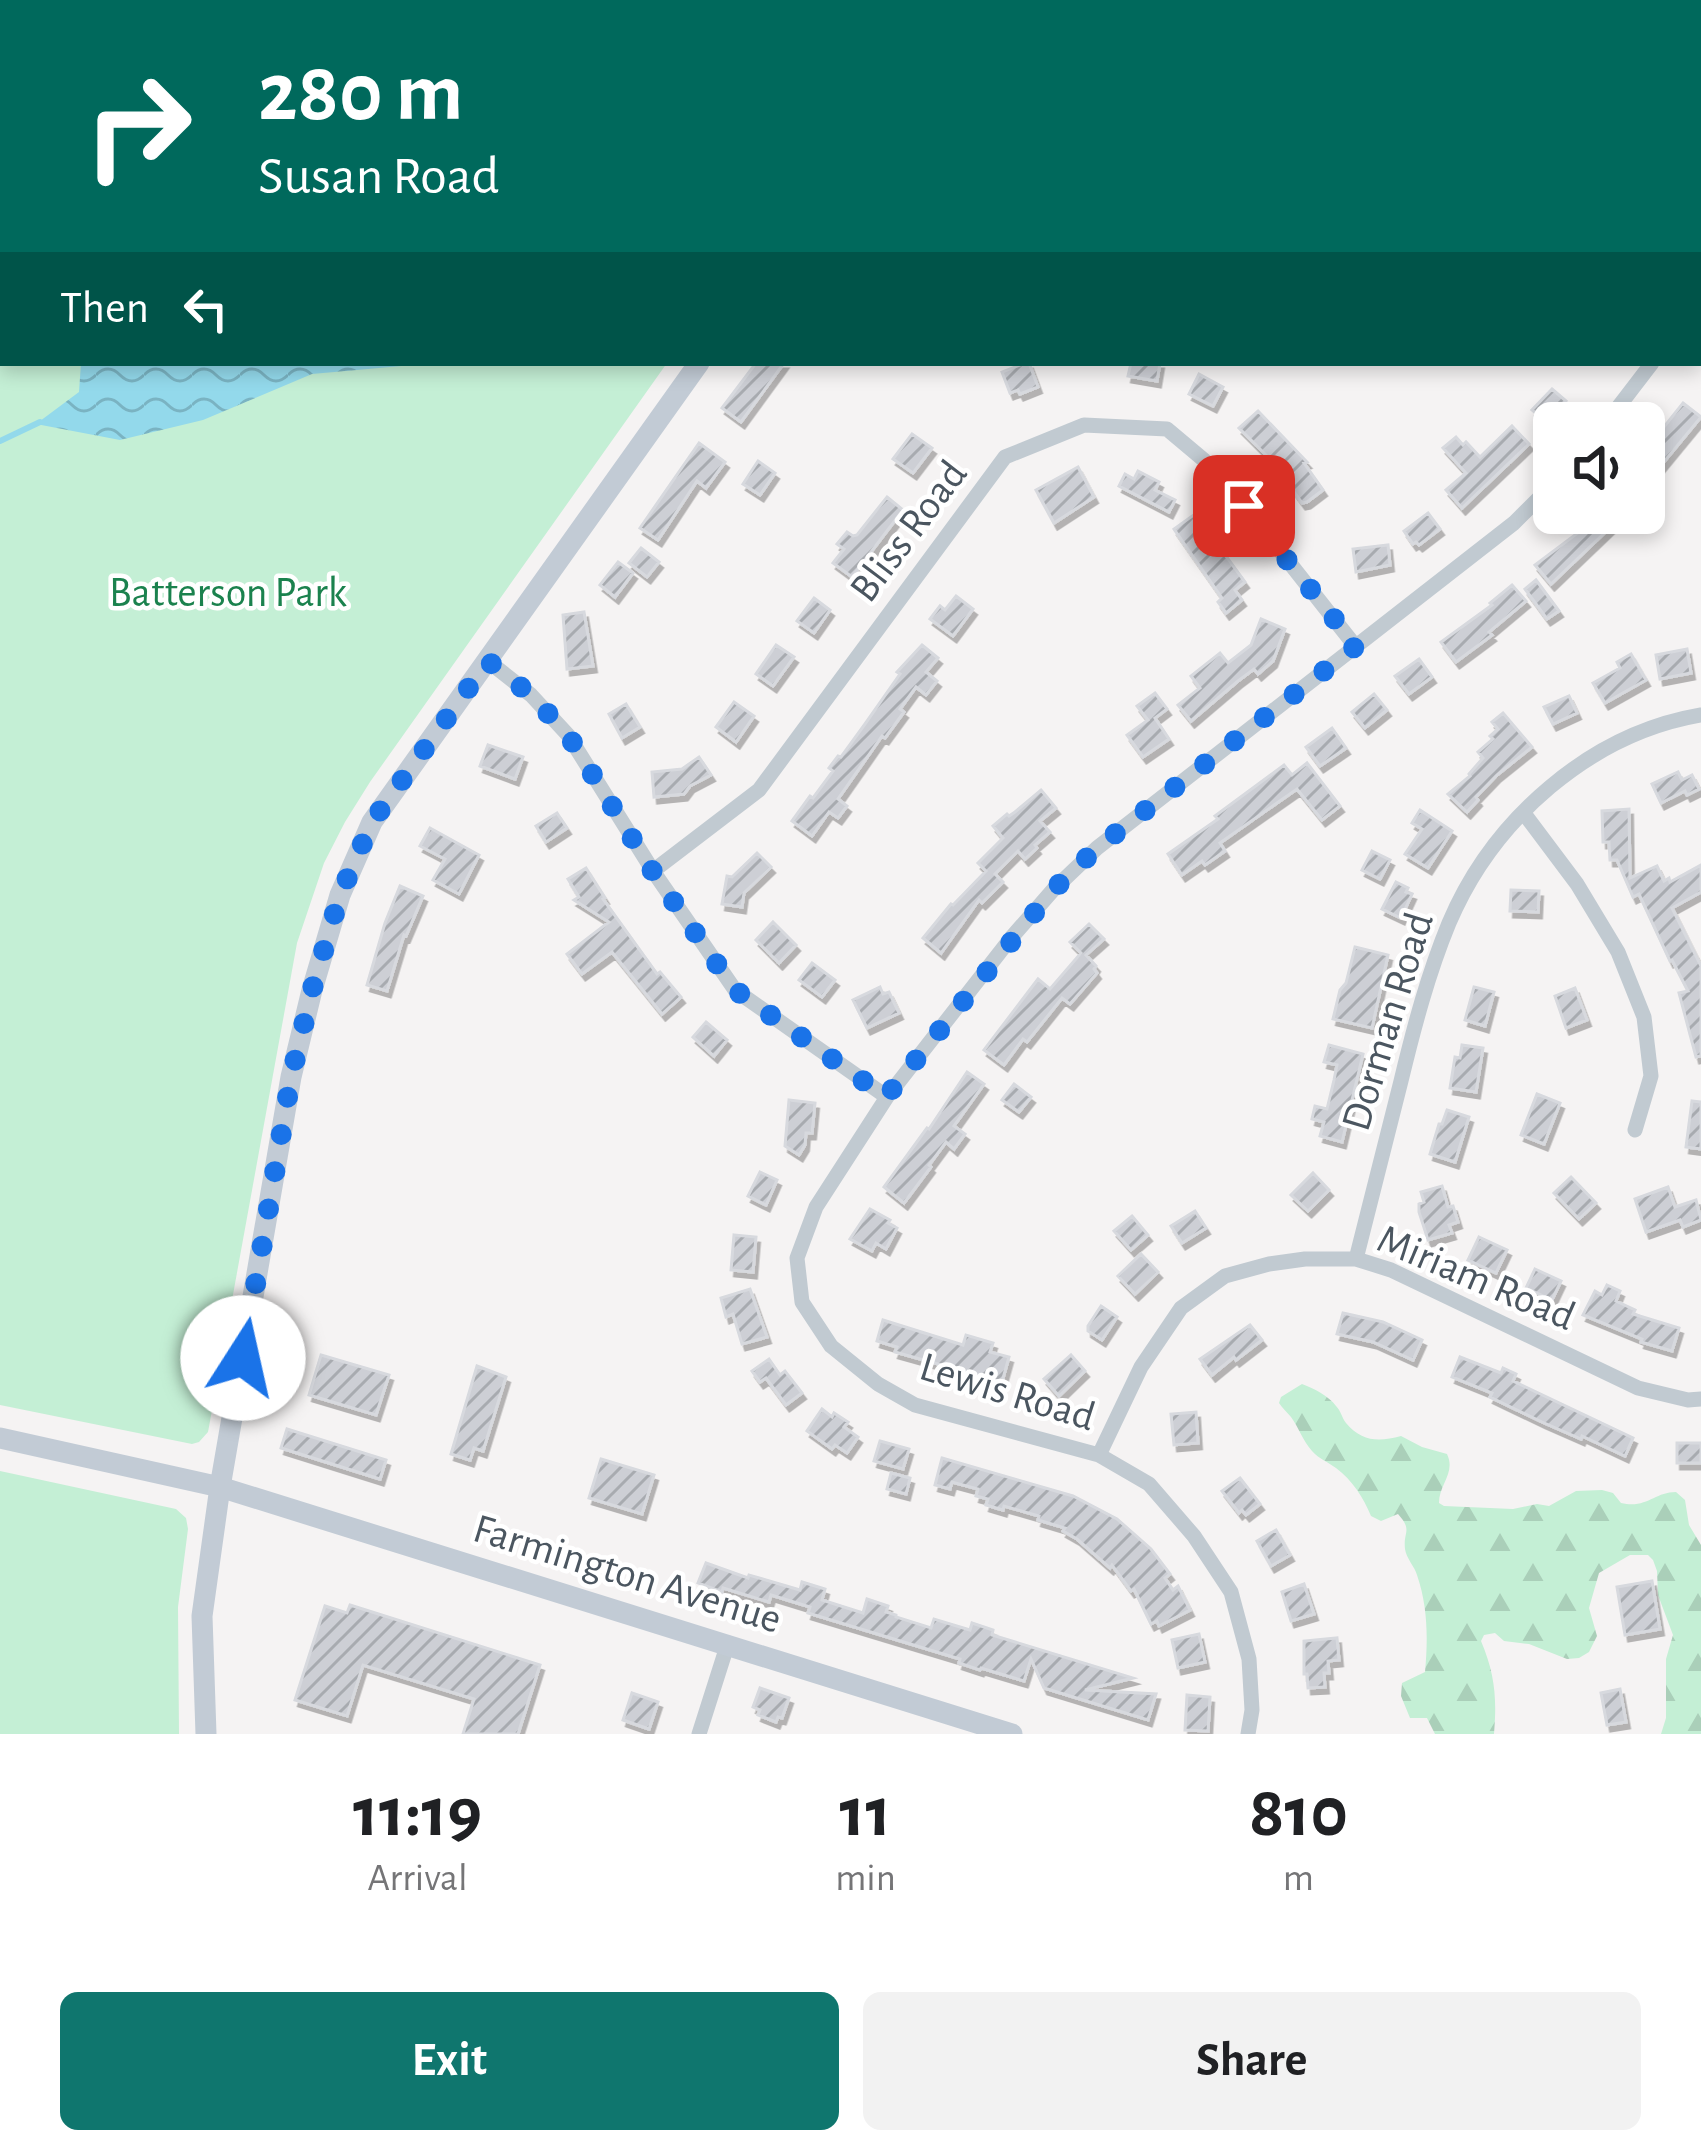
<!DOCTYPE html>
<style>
body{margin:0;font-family:"Alegreya Sans",sans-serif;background:#f2f2f2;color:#202124;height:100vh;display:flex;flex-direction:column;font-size:45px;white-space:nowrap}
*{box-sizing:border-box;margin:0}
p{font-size:39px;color:#757577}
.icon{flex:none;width:66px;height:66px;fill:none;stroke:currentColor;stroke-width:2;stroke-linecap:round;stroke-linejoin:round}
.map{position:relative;height:1734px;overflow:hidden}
.sheet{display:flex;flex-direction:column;background:#fff;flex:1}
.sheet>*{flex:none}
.hud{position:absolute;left:0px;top:0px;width:1701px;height:366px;box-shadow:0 6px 18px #0003;background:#00695c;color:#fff;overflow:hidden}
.tools{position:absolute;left:1533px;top:402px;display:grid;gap:24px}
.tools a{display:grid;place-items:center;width:132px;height:132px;border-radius:18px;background:#fff;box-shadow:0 6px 18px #0003;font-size:60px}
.pin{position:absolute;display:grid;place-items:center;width:102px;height:102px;color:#fff;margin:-51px;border-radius:24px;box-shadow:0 6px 18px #0006}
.me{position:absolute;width:132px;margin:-66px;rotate:10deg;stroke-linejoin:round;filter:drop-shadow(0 0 9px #0008)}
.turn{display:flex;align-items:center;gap:42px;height:252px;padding:0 60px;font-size:54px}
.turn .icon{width:156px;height:156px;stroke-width:2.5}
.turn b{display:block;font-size:84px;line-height:102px}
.then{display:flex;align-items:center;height:114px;padding:0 60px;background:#0003;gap:24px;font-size:45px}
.eta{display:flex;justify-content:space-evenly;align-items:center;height:204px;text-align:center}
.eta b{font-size:72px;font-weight:700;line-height:84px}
.button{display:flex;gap:24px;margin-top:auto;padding:24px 60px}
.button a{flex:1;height:138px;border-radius:18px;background:#0f766e;color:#fff;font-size:48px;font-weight:700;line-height:138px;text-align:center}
.button a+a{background:#f2f2f2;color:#202124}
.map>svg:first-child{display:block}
.forest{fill:url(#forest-firs)}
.green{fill:#c4efd5}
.water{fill:url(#water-waves)}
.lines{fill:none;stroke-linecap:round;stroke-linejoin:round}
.stream{stroke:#93d9eb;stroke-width:6}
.building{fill:url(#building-hatch);stroke:#d7d9de;stroke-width:3;filter:url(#shadow)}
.street{stroke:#c1cad1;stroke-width:15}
.secondary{stroke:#c2cbd5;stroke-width:21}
.route{stroke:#1a73e8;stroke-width:21;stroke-dasharray:0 37.8}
.labels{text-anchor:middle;stroke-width:9;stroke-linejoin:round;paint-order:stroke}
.street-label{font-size:42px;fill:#4b5660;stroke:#fff}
.park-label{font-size:42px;fill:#1b824e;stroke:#fff}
</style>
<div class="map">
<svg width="1701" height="1734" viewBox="0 0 1701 1734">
<defs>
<pattern id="forest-firs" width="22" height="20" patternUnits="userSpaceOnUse" patternTransform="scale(3)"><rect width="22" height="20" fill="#c4efd5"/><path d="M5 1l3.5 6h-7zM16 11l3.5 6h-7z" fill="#aacfb9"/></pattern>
<pattern id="water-waves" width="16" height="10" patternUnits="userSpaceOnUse" patternTransform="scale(3)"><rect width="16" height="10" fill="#93d9eb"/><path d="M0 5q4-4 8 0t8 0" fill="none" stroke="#7ab3c2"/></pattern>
<pattern id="building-hatch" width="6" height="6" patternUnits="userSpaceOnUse" patternTransform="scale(3)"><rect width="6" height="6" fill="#cdcfd5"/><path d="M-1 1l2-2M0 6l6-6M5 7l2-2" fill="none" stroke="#a8abb0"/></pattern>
<filter id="shadow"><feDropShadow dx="3.5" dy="6" stdDeviation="0" flood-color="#0004"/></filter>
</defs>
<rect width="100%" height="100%" fill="#f5f3f3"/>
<path class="forest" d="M 1302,1384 C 1313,1388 1329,1396 1336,1406 C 1341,1411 1342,1418 1346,1423 C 1362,1442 1379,1442 1401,1436 L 1422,1447 L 1447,1454 C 1456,1473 1439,1484 1439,1503 L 1444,1506 L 1513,1509 L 1537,1504 L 1549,1506 L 1576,1491 L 1602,1490 L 1613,1493 L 1621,1503 C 1647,1509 1654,1492 1676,1492 L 1685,1500 L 1689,1525 L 1701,1545 L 1701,1734 L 1661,1734 L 1666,1718 L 1666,1659 L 1673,1635 L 1658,1595 L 1657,1571 L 1653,1560 L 1648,1555 L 1630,1555 L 1599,1573 L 1589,1608 L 1597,1636 L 1589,1652 L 1579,1658 L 1567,1659 L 1529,1644 L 1504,1641 L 1495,1633 L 1484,1635 L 1481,1641 C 1495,1674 1497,1698 1494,1734 L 1435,1734 L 1427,1718 L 1410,1718 L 1401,1696 L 1402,1683 L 1425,1672 C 1428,1640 1428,1607 1417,1575 C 1415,1567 1406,1558 1405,1549 C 1403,1531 1413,1531 1398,1514 L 1381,1521 L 1371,1516 C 1363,1497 1353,1481 1336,1468 C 1328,1462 1319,1459 1312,1451 C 1303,1441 1299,1428 1291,1417 C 1287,1412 1282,1408 1279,1403 L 1281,1397 Z"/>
<path class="green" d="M 0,0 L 864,0 L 863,3 L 3,3 L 3,363 L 667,363 L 370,782 L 345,822 L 324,863 L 297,943 L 208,1432 L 199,1442 L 192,1444 L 0,1405 Z
M 0,1471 L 176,1509 L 186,1518 L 188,1529 L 178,1607 L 179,1734 L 0,1734 Z"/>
<path class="water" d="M 0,0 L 799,0 L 800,3 L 3,3 L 3,106 L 0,102 Z
M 81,363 L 435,363 L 312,374 L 203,420 L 120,440 L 36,424 L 79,392 Z"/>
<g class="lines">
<path class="stream" d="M 0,441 L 40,422"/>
</g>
<path class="building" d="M 756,363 L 784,363 L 741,422 L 722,408 Z
M 1025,363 L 1029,363 L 1038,387 L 1020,394 L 1018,390 L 1010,393 L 1002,372 Z
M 1131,363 L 1160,363 L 1157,381 L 1128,376 Z
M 1199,374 L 1223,387 L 1213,406 L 1189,394 Z
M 1552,389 L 1566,401 L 1547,423 L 1532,410 Z
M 1683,403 L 1701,417 L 1644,486 L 1644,452 Z
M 1258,411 L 1307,462 L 1304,463 L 1323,490 L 1307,502 L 1302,503 L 1284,478 L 1287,476 L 1239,428 Z
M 1512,426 L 1529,444 L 1462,508 L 1446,490 L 1466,473 L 1443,448 L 1456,437 L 1463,445 L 1466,442 L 1480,457 Z
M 912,434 L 932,448 L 913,473 L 893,459 Z
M 699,443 L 725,462 L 706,488 L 697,481 L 658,540 L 640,528 Z
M 758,461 L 775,473 L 760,495 L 743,484 Z
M 1078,467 L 1094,497 L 1054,523 L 1036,490 Z
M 1138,471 L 1159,482 L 1155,490 L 1175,500 L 1169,512 L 1119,486 L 1125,474 L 1134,479 Z
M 887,497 L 903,510 L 852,577 L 833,563 L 844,549 L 837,544 L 847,532 L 853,536 L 857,535 Z
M 1428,513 L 1440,529 L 1419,545 L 1416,542 L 1413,544 L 1404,531 Z
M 1589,513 L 1611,513 L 1618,520 L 1551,584 L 1535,565 L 1583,529 L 1578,523 Z
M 1195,514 L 1245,582 L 1235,590 L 1242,600 L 1226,613 L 1218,602 L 1222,598 L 1174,529 Z
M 1388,545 L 1390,565 L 1356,572 L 1353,549 Z
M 641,548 L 659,562 L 647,577 L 629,563 Z
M 618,562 L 633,573 L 615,597 L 600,585 Z
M 1536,580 L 1559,611 L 1547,619 L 1525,589 Z
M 1512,585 L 1526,601 L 1489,632 L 1492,635 L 1456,662 L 1441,642 L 1492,605 L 1490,603 Z
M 956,596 L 973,609 L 953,636 L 930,619 L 940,606 L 945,610 Z
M 814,598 L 830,610 L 814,633 L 797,621 Z
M 584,612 L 593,666 L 567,669 L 563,615 Z
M 1261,619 L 1285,629 L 1273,661 L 1258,674 L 1254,669 L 1238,681 L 1191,721 L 1178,705 L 1200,688 L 1191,676 L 1220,653 L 1228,663 L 1251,645 Z
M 776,645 L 794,657 L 773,686 L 756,674 Z
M 922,645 L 938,658 L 926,672 L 937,681 L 926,695 L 916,687 L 900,709 L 904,712 L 885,738 L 882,736 L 838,799 L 847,806 L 838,818 L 829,812 L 812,836 L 792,821 L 810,796 L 813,798 L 833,771 L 829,768 L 838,756 L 841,757 L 865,724 L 900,674 L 897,672 Z
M 1687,649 L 1691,673 L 1660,679 L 1656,655 Z
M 1631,654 L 1646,680 L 1605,703 L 1593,683 L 1620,668 L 1617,662 Z
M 1419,659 L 1432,677 L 1409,694 L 1395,676 Z
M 1155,693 L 1167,709 L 1155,718 L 1169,739 L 1143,757 L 1127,735 L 1148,720 L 1137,706 Z
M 1374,694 L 1387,710 L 1365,728 L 1352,712 Z
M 1569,696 L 1577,713 L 1553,724 L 1544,707 Z
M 734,702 L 754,716 L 736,742 L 716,727 Z
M 626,704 L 640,727 L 622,738 L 609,714 Z
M 1503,713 L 1532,747 L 1497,775 L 1476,797 L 1478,800 L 1467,812 L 1448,794 L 1470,776 L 1469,774 L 1483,758 L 1478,752 L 1493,739 L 1490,736 L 1498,729 L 1492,722 Z
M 1332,728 L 1346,748 L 1320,766 L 1306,747 Z
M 488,745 L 523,757 L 515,779 L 480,766 Z
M 699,757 L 711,775 L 690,786 L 684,794 L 654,797 L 652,772 L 682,769 Z
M 1307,763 L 1340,806 L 1322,820 L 1297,789 L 1220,843 L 1225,851 L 1205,865 L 1202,861 L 1182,875 L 1168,854 L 1218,819 L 1215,816 L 1284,765 L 1292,775 Z
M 1678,772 L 1682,780 L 1692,775 L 1699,789 L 1687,795 L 1685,791 L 1661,803 L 1652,784 Z
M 1041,790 L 1056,808 L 1040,821 L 1050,832 L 1035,845 L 1037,848 L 1025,859 L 1018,851 L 995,874 L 1003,882 L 982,903 L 979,900 L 941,953 L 923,938 L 951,904 L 953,905 L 986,871 L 978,863 L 1003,838 L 993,826 L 1007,814 L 1009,816 L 1015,812 Z
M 1629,809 L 1630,878 L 1657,866 L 1664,881 L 1669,878 L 1670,882 L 1701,865 L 1701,892 L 1672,908 L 1701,966 L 1701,1056 L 1696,1057 L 1679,993 L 1688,991 L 1672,960 L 1670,961 L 1639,894 L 1633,897 L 1617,860 L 1610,860 L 1609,842 L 1603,842 L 1602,811 Z
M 1420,810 L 1452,831 L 1428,868 L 1405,854 L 1422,829 L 1412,823 Z
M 557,813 L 567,828 L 546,842 L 536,826 Z
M 430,828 L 479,855 L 459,894 L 433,880 L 445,859 L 420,846 Z
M 1372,851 L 1390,860 L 1380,879 L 1362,870 Z
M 757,853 L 771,867 L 744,893 L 742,907 L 722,904 L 727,876 L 732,877 Z
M 586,868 L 605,898 L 603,899 L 657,974 L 660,972 L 681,997 L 662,1014 L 612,952 L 582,974 L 567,954 L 609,922 L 574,900 L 579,897 L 568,879 Z
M 1396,882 L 1408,888 L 1406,892 L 1412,894 L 1401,918 L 1382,909 Z
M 400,886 L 423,896 L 406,936 L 404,935 L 387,991 L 367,985 L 385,923 Z
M 1511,890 L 1539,891 L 1538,912 L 1510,911 Z
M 773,922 L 796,945 L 779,963 L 756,940 Z
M 1089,924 L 1104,939 L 1086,955 L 1096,966 L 1094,969 L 1097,973 L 1070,1004 L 1062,998 L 1027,1042 L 1023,1039 L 1004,1065 L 984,1050 L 1038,979 L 1050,989 L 1081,953 L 1070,942 Z
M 1355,947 L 1388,955 L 1372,1028 L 1333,1019 L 1340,990 L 1346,983 Z
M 812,963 L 835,980 L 822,997 L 799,980 Z
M 880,987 L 883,994 L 889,992 L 899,1013 L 867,1028 L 853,1000 Z
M 1474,987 L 1494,992 L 1485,1026 L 1465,1020 Z
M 1575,988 L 1587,1020 L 1566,1028 L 1555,996 Z
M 706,1022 L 727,1040 L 714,1056 L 693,1037 Z
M 1329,1045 L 1363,1054 L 1342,1142 L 1320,1136 L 1324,1122 L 1312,1119 L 1315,1106 L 1327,1109 L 1334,1080 L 1337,1065 L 1324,1062 Z
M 1462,1045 L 1483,1048 L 1476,1092 L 1450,1088 L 1455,1057 L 1460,1058 Z
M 967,1072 L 984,1084 L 954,1126 L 965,1134 L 954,1149 L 946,1142 L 929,1165 L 931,1167 L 904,1203 L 884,1187 L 927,1128 L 929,1129 Z
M 1014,1084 L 1031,1097 L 1019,1112 L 1002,1100 Z
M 1537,1094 L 1560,1103 L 1544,1144 L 1521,1135 Z
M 789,1100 L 815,1103 L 812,1133 L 806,1133 L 805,1145 L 799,1155 L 785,1146 Z
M 1692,1101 L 1701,1102 L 1701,1149 L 1686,1147 Z
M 1447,1110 L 1469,1117 L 1455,1162 L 1430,1154 L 1439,1124 L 1442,1124 Z
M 760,1172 L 777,1180 L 766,1205 L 748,1196 Z
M 1313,1173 L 1329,1190 L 1308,1211 L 1291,1195 Z
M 1571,1177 L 1596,1203 L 1579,1219 L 1554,1193 Z
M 1442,1186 L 1448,1207 L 1453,1206 L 1458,1222 L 1449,1225 L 1452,1233 L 1428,1240 L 1419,1212 L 1419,1204 L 1424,1202 L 1421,1192 Z
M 1668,1187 L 1675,1207 L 1696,1200 L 1701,1220 L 1683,1227 L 1680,1220 L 1646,1232 L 1635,1199 Z
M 870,1209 L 890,1220 L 888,1223 L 897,1228 L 886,1249 L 876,1243 L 872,1251 L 850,1239 Z
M 1195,1211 L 1206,1228 L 1182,1243 L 1171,1226 Z
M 1132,1216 L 1148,1235 L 1131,1250 L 1114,1231 Z
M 734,1235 L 756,1237 L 753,1272 L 731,1270 Z
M 1479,1237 L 1507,1250 L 1496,1273 L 1468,1260 Z
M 1141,1254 L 1158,1272 L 1135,1294 L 1118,1276 Z
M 1535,1269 L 1561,1281 L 1552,1300 L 1526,1288 Z
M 1607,1285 L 1620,1291 L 1616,1301 L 1635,1310 L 1633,1314 L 1679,1328 L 1672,1351 L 1641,1342 L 1642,1339 L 1583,1315 L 1595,1291 L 1602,1295 Z
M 750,1289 L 767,1337 L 742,1344 L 733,1314 L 726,1317 L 721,1298 Z
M 1101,1306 L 1117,1317 L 1102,1340 L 1088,1331 L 1088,1326 Z
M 1343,1313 L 1383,1322 L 1422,1340 L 1413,1360 L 1373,1342 L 1337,1334 Z
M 883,1320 L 963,1345 L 966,1335 L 993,1343 L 990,1352 L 1009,1357 L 1002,1382 L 895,1352 L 897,1347 L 877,1341 Z
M 1250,1325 L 1262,1340 L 1236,1360 L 1234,1357 L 1212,1375 L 1200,1359 Z
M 321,1355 L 389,1375 L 376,1415 L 309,1395 Z
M 1071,1355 L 1085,1371 L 1059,1396 L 1044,1379 Z
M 1460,1357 L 1501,1373 L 1503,1368 L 1516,1374 L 1513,1381 L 1633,1438 L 1625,1456 L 1582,1436 L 1581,1439 L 1542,1422 L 1490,1397 L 1492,1393 L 1452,1377 Z
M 769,1359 L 780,1375 L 785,1371 L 802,1393 L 786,1405 L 766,1378 L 760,1382 L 752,1371 Z
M 477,1366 L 506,1377 L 483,1451 L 474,1448 L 470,1460 L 451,1454 Z
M 822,1409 L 832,1417 L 834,1413 L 848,1422 L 844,1427 L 858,1437 L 847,1453 L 835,1445 L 832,1449 L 807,1431 Z
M 1196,1412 L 1198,1443 L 1174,1445 L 1171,1414 Z
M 287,1429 L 386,1460 L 380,1479 L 281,1448 Z
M 880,1441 L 909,1449 L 903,1469 L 874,1461 Z
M 1677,1443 L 1701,1443 L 1701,1463 L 1677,1463 Z
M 942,1458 L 1073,1496 L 1117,1519 L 1151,1549 L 1170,1574 L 1165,1578 L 1173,1590 L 1178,1586 L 1190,1610 L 1159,1626 L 1157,1621 L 1151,1624 L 1134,1589 L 1131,1591 L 1112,1565 L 1110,1568 L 1077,1539 L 1063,1531 L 1065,1528 L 1038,1520 L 1039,1516 L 1004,1506 L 1003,1510 L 986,1505 L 988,1499 L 976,1496 L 978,1489 L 952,1482 L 950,1489 L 935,1485 Z
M 601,1459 L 654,1475 L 642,1514 L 589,1498 Z
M 891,1473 L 910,1478 L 906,1494 L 887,1489 Z
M 1240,1478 L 1260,1504 L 1246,1515 L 1242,1510 L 1239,1513 L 1222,1491 Z
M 1276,1530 L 1290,1555 L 1271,1566 L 1257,1541 Z
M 706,1563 L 748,1578 L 749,1575 L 800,1590 L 802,1582 L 825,1589 L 822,1600 L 863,1613 L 867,1599 L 888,1606 L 886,1612 L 896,1615 L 896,1617 L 931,1628 L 934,1619 L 970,1630 L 972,1623 L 993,1630 L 992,1635 L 1133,1678 L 1085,1690 L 1156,1694 L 1148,1720 L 1044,1688 L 1031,1659 L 1024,1681 L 981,1668 L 980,1670 L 959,1663 L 960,1659 L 808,1613 L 810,1607 L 771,1595 L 769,1602 L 723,1588 L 722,1592 L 698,1583 Z
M 1652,1581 L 1660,1629 L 1625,1635 L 1617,1587 Z
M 1304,1584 L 1314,1614 L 1291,1621 L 1282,1592 Z
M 350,1605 L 540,1665 L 518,1734 L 463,1734 L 474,1699 L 363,1665 L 347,1716 L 295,1700 L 325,1606 L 347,1613 Z
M 1199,1634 L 1205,1662 L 1178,1668 L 1172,1640 Z
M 1337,1638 L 1339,1660 L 1328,1661 L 1329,1673 L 1324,1673 L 1325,1687 L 1308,1688 L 1307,1674 L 1304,1674 L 1304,1641 Z
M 760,1688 L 789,1698 L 782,1718 L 778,1717 L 776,1722 L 758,1715 L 760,1710 L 753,1707 Z
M 1620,1689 L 1626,1722 L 1607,1725 L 1601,1693 Z
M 632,1693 L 658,1702 L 649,1729 L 623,1720 Z
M 1187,1695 L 1210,1697 L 1208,1731 L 1185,1730 Z"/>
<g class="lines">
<path class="street" d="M 1244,0 L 1249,3
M 1381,3 L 1382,0
M 1698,275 L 1701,277
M 1698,295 L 1701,290
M 1606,423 L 1652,363
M 488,661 L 531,695 L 568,735 L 653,871 L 735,990 L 887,1097
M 1523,812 L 1577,884 L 1618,952 L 1644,1017 L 1651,1076 L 1635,1130
M 653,871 L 759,790 L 1005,457 L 1084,425 L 1167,429 L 1217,471 L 1356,647
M 1356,1259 C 1371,1200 1386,1140 1401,1081 C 1414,1027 1428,974 1449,923 C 1493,819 1590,734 1701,715
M 1099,1455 L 1141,1367 L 1181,1308 L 1225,1276 L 1269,1264 L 1305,1259 L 1356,1259 L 1391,1270 L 1638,1388 L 1688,1400 L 1701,1399
M 699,1734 L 728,1643
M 1248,1734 L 1252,1710 L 1249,1659 L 1231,1592 L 1194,1536 L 1149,1484 L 1099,1455 L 915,1405 L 878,1384 L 831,1346 L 802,1302 L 797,1258 L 816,1207 L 887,1097 L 1011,938 L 1053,890 L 1097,848 L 1514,523 L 1554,483"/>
<path class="secondary" d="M 955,3 L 957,0
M 0,1438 L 220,1487 L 1012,1734
M 206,1734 L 202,1616 L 220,1487 L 291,1077 L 312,990 L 340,895 L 372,822 L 699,363"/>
</g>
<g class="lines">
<path class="route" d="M 243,1358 L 291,1077 L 312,990 L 340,895 L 372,822 L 488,661 L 531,695 L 568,735 L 653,872 L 735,990 L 886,1097 L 1053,890 L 1097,848 L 1356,646 L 1244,506"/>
</g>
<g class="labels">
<g class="street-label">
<text transform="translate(907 530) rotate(-53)" y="15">Bliss Road</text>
<text transform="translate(1386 1021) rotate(-73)" y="15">Dorman Road</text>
<text transform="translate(1477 1276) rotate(23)" y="15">Miriam Road</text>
<text transform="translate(1008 1390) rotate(17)" y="15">Lewis Road</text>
<text transform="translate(628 1572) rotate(17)" y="15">Farmington Avenue</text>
</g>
<g class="park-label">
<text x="228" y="606">Batterson Park</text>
</g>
</g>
</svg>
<div class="tools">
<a><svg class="icon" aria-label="sound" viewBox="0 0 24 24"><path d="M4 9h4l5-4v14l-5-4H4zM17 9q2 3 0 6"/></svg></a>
</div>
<div class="pin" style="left:1244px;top:506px;background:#d93025"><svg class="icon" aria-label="arrive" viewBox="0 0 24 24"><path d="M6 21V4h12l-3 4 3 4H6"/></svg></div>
<svg class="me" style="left:243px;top:1358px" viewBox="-20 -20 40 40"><circle r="19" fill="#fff"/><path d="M0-13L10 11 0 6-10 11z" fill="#1a73e8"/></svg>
<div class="hud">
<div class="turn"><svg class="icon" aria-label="right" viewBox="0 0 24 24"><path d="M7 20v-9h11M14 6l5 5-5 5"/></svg><div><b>280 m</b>Susan Road</div></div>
<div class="then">Then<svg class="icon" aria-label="left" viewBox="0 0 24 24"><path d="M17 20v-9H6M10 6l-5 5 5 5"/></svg></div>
</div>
</div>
<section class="sheet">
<div class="eta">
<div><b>11:19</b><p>Arrival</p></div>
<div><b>11</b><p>min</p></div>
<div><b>810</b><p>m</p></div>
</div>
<div class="button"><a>Exit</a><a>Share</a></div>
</section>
